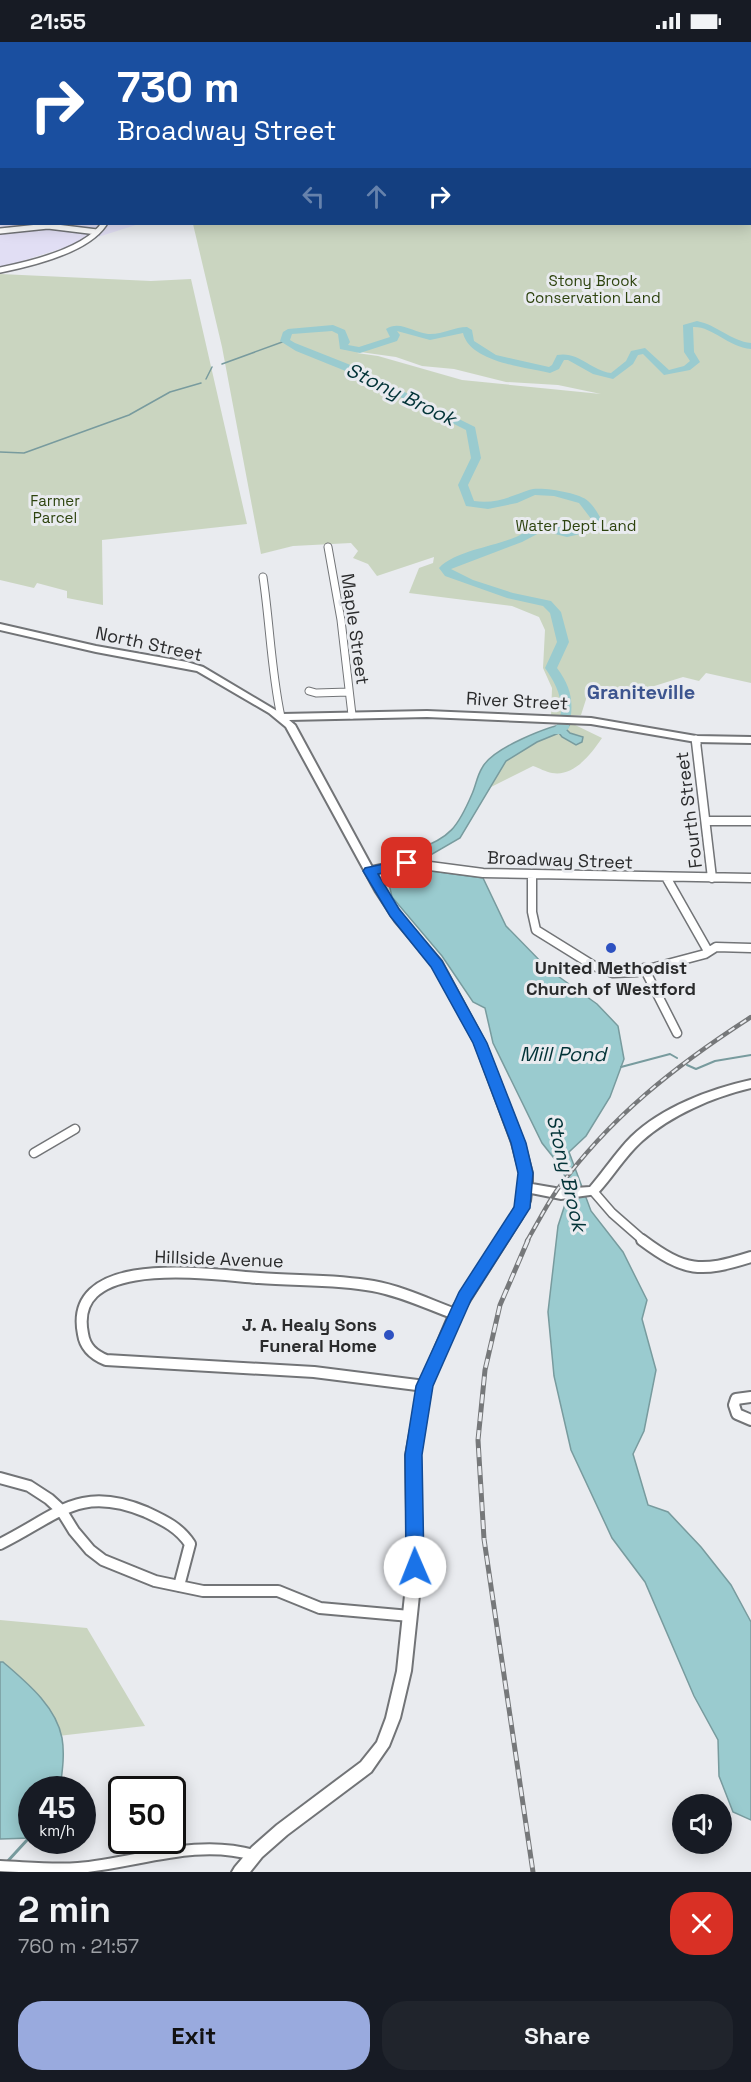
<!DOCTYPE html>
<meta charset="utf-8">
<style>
body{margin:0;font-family:"Space Grotesk",sans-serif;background:#20242c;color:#f1f3f6;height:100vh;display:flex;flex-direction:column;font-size:22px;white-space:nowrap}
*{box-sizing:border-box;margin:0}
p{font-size:20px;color:#9ea1a6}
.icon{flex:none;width:33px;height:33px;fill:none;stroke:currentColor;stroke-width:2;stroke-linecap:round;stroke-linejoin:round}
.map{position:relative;height:1830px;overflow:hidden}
.details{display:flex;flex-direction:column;background:#171b24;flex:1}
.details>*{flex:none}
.banner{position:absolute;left:0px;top:0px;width:752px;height:183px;box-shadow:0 3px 15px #0003;background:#1a4fa0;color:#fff;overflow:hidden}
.controls{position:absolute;left:672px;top:1752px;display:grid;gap:12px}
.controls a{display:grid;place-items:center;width:60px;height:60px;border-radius:50%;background:#171b24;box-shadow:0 3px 15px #0003;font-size:30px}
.speed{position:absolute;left:18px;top:1734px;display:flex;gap:12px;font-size:30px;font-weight:700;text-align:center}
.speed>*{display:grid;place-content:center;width:78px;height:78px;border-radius:50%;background:#171b24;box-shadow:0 3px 15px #0003;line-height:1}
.speed small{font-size:15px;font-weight:400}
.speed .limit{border:3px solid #111;border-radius:9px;background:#fff;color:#111}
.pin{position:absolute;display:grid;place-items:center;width:51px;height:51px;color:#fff;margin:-26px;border-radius:12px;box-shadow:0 3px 9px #0006}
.me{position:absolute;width:66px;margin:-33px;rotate:359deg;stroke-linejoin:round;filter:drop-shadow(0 0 4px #0008)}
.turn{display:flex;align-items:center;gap:21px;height:126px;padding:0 18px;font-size:27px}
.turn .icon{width:78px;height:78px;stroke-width:2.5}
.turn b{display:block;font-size:42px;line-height:51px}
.lanes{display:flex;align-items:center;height:57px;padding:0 18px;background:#0003;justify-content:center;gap:30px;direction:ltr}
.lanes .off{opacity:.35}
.round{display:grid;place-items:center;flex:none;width:63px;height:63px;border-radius:24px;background:#20242c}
.headline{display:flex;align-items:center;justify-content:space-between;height:102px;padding:0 18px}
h1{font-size:36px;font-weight:700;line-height:45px}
.primary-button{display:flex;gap:12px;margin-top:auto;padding:12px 18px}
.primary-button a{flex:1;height:69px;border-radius:24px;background:#99aade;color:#111;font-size:24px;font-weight:700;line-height:69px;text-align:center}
.primary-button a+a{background:#20242c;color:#f1f3f6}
.status{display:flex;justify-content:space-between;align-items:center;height:42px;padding:0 30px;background:#171b24;direction:ltr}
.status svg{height:16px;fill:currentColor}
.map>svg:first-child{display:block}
.education{fill:#e1def4}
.green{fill:#cad5c0;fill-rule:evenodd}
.water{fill:#9acbcf;stroke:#789b9e;stroke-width:1.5}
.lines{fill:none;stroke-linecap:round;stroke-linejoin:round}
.stream-far2{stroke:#789b9e;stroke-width:1.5}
.stream-far1{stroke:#789b9e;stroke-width:2}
.stream{stroke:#789b9e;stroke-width:3}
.river{fill:#9acbcf;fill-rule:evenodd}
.minor-far3-casing{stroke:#727477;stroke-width:8}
.minor-far2-casing{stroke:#727477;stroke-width:9}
.minor-far1-casing{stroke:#727477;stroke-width:11}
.minor-casing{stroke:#727477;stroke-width:14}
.major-casing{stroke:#727477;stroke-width:4}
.minor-far3{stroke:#fff;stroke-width:5}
.minor-far2{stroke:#fff;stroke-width:7}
.minor-far1{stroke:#fff;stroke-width:8}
.minor{stroke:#fff;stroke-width:10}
.major{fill:#fff;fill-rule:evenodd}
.rail-far1-casing{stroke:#76787a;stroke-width:4.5}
.rail-casing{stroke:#76787a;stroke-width:5}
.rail-far1{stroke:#e9ebef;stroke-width:2;stroke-dasharray:7;stroke-linecap:butt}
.rail{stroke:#e9ebef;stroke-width:3;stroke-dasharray:9;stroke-linecap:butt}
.route{fill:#1a73e8;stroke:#114b97;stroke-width:1.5}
.poi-dot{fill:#2d51c1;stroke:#e9ebef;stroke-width:2}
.labels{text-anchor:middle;stroke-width:6;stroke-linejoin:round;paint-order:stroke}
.far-park-label{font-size:15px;fill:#2d430e;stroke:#e9ebef}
.street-label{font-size:18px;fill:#2a2b2c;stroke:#e9ebef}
.poi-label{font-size:18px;font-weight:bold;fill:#2a2b2c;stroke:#e9ebef}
.water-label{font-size:20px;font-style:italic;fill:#023337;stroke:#e9ebef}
.neighbourhood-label{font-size:20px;font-weight:bold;fill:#3d558f;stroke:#e9ebef}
</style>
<div class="status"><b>21:55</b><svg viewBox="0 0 49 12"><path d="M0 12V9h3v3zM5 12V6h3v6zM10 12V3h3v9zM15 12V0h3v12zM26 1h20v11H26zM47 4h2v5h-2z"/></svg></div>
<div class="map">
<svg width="751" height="1830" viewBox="0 0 751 1830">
<rect width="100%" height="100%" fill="#e9ebef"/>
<path class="education" d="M 0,112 L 2,182 L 139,182 L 0,226 Z"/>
<path class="green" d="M 480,0 L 697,0 L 698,1 L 476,1 Z
M 751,144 L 751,641 L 706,631 L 699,639 L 683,635 L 648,646 L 588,651 L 581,673 L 551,674 L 552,646 L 543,626 L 545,588 L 539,575 L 512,564 L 409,551 L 419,526 L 433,521 L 434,515 L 377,534 L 368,522 L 353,516 L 358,509 L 351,501 L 293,504 L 261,512 L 222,305 L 193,182 L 750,182 ZM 360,310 L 396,315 L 422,324 L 454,327 L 506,340 L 558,343 L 601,352 L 462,338 L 378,314 L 357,311 Z
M 0,232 L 151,239 L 191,237 L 247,482 L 102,498 L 103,563 L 67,556 L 67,549 L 37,541 L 34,546 L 0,538 Z
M 571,681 L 602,696 C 591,712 574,735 552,731 C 546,730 539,726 533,724 L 489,746 L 505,719 L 542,697 L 559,691 L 583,695 L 570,691 L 566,687 Z
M 0,1578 L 87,1586 L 145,1684 L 32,1697 L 32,1748 L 0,1765 Z"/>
<path class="water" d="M 571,681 L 566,687 L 570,691 L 583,695 L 582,700 L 576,703 L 562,695 L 559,691 L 537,700 L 506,719 L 460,796 L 422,818 L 414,817 L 416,808 C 450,796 458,785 472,752 C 476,743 477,734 482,726 C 492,706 550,683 571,681 Z
M 401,825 L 483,836 L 506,884 L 548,927 L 597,962 L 618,984 L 624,1017 L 610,1055 L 586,1094 L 569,1110 L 591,1169 L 623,1210 L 647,1258 L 642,1277 L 656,1328 L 644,1389 L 633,1412 L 648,1463 L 668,1470 L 701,1505 L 731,1543 L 751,1580 L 751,1778 L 733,1770 L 719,1734 L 718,1698 L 694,1654 L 645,1540 L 612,1496 L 571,1408 L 554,1334 L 548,1270 L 558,1184 L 570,1147 L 561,1125 L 542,1101 L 493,1001 L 485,966 L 473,960 L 442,914 L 392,855 L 389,842 L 392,833 Z
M 0,1620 L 3,1620 C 26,1640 56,1664 62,1696 C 65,1713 62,1731 60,1747 L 32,1748 L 31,1796 L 0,1797 Z"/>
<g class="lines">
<path class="stream-far2" d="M 66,0 L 74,2
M 222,322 L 285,299
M 206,337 L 212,325
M 0,410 L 24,411 L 129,373 L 170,350 L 201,341"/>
<path class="stream-far1" d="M 687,1023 L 696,1027 L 715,1019 L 751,1013
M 621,1025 L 670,1012 L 677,1016"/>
<path class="stream" d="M 6,1821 L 28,1797"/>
<path class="river" d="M 750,21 L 751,21 L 751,25 L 750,25 Z
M 0,80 L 2,80 L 2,84 L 0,84 Z
M 697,279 C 717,283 731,299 751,301 L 751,307 C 728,305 712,284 693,285 L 694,310 L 700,320 L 690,328 L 664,333 L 643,312 L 638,313 L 633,322 L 613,337 L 593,332 L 568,318 L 564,318 L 559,327 L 550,331 C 524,325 470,320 463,291 L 430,298 L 397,289 L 400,293 L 397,299 L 360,311 L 340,307 L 338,292 L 332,289 L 292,292 L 290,298 L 295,301 L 348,322 L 475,385 L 481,416 L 468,443 L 474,459 C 496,462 509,455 529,448 C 540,444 580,451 588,459 C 594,464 598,472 602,478 L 594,489 L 567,495 L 543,489 L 522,500 L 451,527 L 473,538 L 513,551 L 551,559 L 561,570 L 569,600 L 557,626 C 572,646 574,661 569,686 L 562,692 L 554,692 L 552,689 C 570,670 558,644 545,626 L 557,600 L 550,571 L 543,564 L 507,556 L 445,534 L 439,526 C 455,509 493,505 516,495 C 523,492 532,484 540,482 C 559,479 575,500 592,478 L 579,461 L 554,454 L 535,453 L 517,461 L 488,467 L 466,464 L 458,443 L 471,416 L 466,388 L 358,334 L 296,309 L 280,299 L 283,290 L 288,287 L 333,283 L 345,288 L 350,300 L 348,303 L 359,305 L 390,295 L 386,287 C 400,278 414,291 428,292 C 442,293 454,285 467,285 L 472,288 L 474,299 L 496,313 L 549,325 L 552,323 L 557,313 C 579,309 590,328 611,331 L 626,319 L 631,309 L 645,306 L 669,328 L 684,324 L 690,319 L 684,310 L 683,283 Z"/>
<defs>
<path id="minor-far3" d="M 469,2 L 473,0
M 0,189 L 48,184 L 97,190
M 0,228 C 30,222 86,209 104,182"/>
<path id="minor-far2" d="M 328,505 L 341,578 L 352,673
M 263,535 C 270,582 271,628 281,675
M 309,649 L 316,651 L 349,650
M 696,697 L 697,701"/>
<path id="minor-far1" d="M 696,700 L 712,836
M 706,779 L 751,779
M 370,829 L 407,821 L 483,831 L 751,836
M 532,833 L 532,870 L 536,888 L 594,924 L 613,931 L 637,930 L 705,912 L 716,905 L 751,906
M 666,835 L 708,909
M 644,926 L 677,991
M 34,1111 L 75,1087
M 593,1149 L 612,1171 L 644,1199"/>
<path id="minor" d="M 642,1198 C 685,1230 700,1231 751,1215
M 425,1344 L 314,1330 L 106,1318 C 94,1313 85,1306 83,1292 C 66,1209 214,1233 259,1236 C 297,1239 335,1237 373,1244 C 401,1249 428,1262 455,1272
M 751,1355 L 736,1357 L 734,1363 L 737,1372 L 751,1378
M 0,1436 L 29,1444 L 49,1457 L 61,1468 L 74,1489 L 90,1508 L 103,1518 L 155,1539 L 203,1549 L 278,1549 L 320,1566 L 410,1574
M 0,1502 C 57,1474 79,1442 146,1470 C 163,1478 179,1485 190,1502 L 179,1544
M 0,1824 C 26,1825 52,1828 78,1826 C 138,1821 194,1796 254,1813"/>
<path id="major" d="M 0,582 L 96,604 L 187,620 L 203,625 L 282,672 L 427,669 L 591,676 L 696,694 L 751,695 L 751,701 L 696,700 L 591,682 L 427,675 L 289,678 L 295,683 L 385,849 L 403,875 L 441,919 L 485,1001 L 524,1101 L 532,1131 L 532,1142 L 561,1147 L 590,1145 C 604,1129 616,1110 631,1095 C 662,1065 710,1047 751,1038 L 751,1046 C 713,1055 671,1073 642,1099 C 625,1114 613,1135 597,1152 L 561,1157 L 531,1151 L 530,1159 L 522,1176 L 460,1274 L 431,1344 L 420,1413 L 422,1525 L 411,1629 L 400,1676 L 389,1704 L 371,1730 L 287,1793 L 262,1815 L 250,1830 L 232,1830 L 235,1825 L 252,1805 L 277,1783 L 361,1720 L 377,1700 L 386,1676 L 397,1629 L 408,1525 L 406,1413 L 419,1344 L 451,1268 L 513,1171 L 518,1159 L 520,1131 L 512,1101 L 475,1001 L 433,924 L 395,879 L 376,850 L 286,685 L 269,671 L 197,629 L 96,610 L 0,588 Z"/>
</defs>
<use href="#minor-far3" class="minor-far3-casing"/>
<use href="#minor-far2" class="minor-far2-casing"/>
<use href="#minor-far1" class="minor-far1-casing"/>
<use href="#minor" class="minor-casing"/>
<use href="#major" class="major-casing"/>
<use href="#minor-far3" class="minor-far3"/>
<use href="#minor-far2" class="minor-far2"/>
<use href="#minor-far1" class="minor-far1"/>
<use href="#minor" class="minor"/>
<use href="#major" class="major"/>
<defs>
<path id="rail-far1" d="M 527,1199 C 537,1182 546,1164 557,1148 C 611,1074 675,1024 751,975"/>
<path id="rail" d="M 528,1198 L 500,1263 L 485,1328 L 478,1398 L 484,1497 L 533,1830"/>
</defs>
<use href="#rail-far1" class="rail-far1-casing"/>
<use href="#rail" class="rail-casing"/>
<use href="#rail-far1" class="rail-far1"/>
<use href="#rail" class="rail"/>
</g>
<path class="route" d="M 407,817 L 413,821 L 411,824 L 378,832 L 399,867 L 442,919 L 487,1001 L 526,1101 L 533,1131 L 530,1166 L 471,1258 L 433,1344 L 422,1413 L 424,1525 L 421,1531 L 415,1533 L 408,1531 L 406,1525 L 405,1413 L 416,1344 L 459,1250 L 514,1165 L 518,1131 L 511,1101 L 473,1001 L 431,925 L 390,874 L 363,829 L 365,826 Z"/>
<g class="poi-dot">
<circle cx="611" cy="906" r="6"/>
<circle cx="389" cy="1293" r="6"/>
</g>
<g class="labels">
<g class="far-park-label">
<text x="593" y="244">Stony Brook<tspan x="593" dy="17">Conservation Land</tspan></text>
<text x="55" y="464">Farmer<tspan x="55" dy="17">Parcel</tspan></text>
<text x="576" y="489">Water Dept Land</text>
</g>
<g class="street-label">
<text transform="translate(355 587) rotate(82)" y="6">Maple Street</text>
<text transform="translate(149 602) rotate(12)" y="6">North Street</text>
<text transform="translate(517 659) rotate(3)" y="6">River Street</text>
<text transform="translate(689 768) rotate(-97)" y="6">Fourth Street</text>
<text transform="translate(560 818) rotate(2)" y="6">Broadway Street</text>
<text transform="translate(219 1217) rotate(2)" y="6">Hillside Avenue</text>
</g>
<g class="poi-label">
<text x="611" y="932">United Methodist<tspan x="611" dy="21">Church of Westford</tspan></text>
<text x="377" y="1289" text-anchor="end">J. A. Healy Sons<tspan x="377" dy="21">Funeral Home</tspan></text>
</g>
<g class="water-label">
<text transform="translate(401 352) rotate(26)" y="7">Stony Brook</text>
<text x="563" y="1019">Mill Pond</text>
<text transform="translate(567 1131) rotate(77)" y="7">Stony Brook</text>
</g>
<g class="neighbourhood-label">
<text x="641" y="657">Graniteville</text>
</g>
</g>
</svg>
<div class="controls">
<a><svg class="icon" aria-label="sound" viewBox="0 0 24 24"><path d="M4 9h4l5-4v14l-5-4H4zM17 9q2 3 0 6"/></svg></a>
</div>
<div class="speed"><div>45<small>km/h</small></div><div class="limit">50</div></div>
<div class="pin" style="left:407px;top:821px;background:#d93025"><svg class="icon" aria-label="arrive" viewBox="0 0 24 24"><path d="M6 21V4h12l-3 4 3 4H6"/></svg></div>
<svg class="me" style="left:415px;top:1525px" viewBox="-20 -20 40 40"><circle r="19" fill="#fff"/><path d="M0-13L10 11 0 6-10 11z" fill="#1a73e8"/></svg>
<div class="banner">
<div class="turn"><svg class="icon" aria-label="right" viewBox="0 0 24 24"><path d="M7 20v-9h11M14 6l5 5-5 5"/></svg><div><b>730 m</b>Broadway Street</div></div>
<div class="lanes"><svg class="icon off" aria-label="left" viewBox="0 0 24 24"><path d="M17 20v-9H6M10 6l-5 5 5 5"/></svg><svg class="icon off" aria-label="ahead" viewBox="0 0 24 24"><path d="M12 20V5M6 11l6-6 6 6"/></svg><svg class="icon" aria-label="right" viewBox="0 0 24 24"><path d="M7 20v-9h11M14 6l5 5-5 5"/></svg></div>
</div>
</div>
<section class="details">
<div class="headline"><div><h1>2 min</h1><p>760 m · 21:57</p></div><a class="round" style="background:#d93025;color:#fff"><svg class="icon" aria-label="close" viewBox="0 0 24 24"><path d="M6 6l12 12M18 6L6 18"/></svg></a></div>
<div class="primary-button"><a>Exit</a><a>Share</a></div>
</section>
